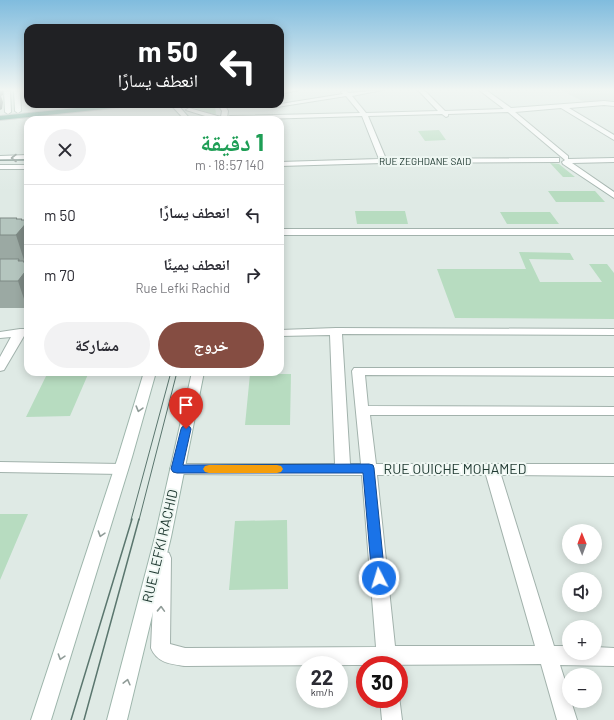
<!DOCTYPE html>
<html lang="ar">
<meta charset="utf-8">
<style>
body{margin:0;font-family:Barlow,"Noto Naskh Arabic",sans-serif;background:#f2f2f3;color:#2b2b33;direction:rtl;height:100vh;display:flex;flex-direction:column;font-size:15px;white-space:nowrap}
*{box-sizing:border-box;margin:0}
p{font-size:13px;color:#7c7c81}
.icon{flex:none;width:22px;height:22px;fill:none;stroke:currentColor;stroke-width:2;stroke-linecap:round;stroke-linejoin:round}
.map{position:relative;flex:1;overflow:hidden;direction:ltr}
.details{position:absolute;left:24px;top:116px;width:260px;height:260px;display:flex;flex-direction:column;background:#fff;border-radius:12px;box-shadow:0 2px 10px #0003;direction:rtl}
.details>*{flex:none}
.top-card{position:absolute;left:24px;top:24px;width:260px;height:84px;border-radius:12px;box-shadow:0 2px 10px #0003;direction:rtl;background:#202124;color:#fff;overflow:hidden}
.needle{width:26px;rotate:359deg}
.fabs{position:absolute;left:562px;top:524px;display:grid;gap:8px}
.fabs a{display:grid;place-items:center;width:40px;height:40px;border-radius:50%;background:#fff;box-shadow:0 2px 10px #0003;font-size:20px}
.speed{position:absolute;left:296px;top:656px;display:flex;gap:8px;font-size:20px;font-weight:700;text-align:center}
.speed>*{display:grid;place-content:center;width:52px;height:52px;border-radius:50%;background:#fff;box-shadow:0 2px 10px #0003;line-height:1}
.speed small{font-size:10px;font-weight:400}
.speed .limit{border:6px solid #d22;background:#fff;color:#111}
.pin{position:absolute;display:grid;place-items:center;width:34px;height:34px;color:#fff;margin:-41px -17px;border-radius:50% 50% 50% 0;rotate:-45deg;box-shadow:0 0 4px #0007}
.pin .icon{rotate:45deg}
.me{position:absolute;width:44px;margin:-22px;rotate:355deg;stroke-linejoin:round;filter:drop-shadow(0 0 3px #0008)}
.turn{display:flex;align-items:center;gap:14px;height:84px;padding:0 20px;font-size:18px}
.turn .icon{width:52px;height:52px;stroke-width:2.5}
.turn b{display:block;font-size:28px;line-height:34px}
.round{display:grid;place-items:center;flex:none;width:42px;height:42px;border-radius:21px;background:#f2f2f3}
.headline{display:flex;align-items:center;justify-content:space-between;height:68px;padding:0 20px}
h1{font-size:24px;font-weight:700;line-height:30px;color:#1e9e55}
.button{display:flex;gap:8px;margin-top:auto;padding:8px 20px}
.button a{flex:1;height:46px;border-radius:24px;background:#854d42;color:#fff;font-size:16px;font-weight:700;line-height:46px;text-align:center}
.button a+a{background:#f2f2f3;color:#2b2b33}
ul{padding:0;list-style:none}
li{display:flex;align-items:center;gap:12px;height:60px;padding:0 20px;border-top:1px solid #e1e1e2}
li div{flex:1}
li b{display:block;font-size:15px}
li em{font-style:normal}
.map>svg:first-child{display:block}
.built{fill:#cddad4}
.green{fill:#b7dcc0}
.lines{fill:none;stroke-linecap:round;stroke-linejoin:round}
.street-casing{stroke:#a2b2ac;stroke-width:2}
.secondary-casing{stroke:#9eb6ac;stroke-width:2}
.primary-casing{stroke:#bcc4c2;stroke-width:2}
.street{fill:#fff;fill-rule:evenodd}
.secondary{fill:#fff;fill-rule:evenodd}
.primary{fill:#62a08f;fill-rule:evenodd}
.tram-far1{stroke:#5a766e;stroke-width:1}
.tram{stroke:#5a766e;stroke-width:1.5}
.wall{fill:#9ba9a3}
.shaded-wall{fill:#7e8a85}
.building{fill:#b4c5be;stroke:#7e8a85}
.oneway{stroke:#909c98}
.route{fill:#1a73e8;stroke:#114b97}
.slow{fill:#f59e0b}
.labels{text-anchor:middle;stroke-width:4;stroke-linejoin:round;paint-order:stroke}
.far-street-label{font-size:10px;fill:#203a32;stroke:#eff7f3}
.near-street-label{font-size:14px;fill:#203a32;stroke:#eff7f3}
</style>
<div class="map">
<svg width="614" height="720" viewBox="0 0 614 720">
<rect width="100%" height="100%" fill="#dfeae5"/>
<path class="built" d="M 561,90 L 614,90 L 614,100 L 584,102 Z"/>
<path class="green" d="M 196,104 L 215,104 L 216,115 L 195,108 Z
M 439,130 L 446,140 L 425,141 L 418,131 Z
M 550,163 L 559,164 L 575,177 L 563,177 Z
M 548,191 L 595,191 L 605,202 L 556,202 Z
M 355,211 L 405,211 L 408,224 L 357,224 Z
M 500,212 L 550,212 L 559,224 L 507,224 Z
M 519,252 L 570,253 L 574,260 L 529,259 L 540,282 L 602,282 L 589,264 L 607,264 L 614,273 L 614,319 L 455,318 L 437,269 L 526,269 Z
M 48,372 L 89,372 L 70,416 L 26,417 Z
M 250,374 L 291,374 L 290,425 L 245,425 Z
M 0,514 L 28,514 L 0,580 Z
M 287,520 L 288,589 L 229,590 L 235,521 Z"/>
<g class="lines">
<defs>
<path id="street" d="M 280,90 L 299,90 L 280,94 Z
M 344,90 L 349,93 L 382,90 L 352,96 L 366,113 L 438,111 L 418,90 L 424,90 L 445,111 L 504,109 L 479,90 L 486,90 L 511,108 L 604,101 L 614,102 L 614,106 L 604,105 L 569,108 L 614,135 L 614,140 L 561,108 L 515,112 L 568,156 L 568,159 L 614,158 L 614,162 L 572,163 L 614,192 L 614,198 L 563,164 L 562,162 L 565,160 L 508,112 L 448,114 L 448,116 L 446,117 L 442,114 L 368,116 L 386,159 L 556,158 L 559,158 L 559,162 L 383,163 L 280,166 L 280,162 L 379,159 L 362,116 L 230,120 L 227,118 L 218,120 L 186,110 L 189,108 L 221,117 L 222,111 L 218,104 L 224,104 L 228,111 L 227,118 L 230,116 L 360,113 L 346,96 L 277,107 L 274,105 L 343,94 L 341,92 Z
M 28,155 L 28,159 L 0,160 L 0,156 Z
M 0,165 L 28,165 L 28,169 L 0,169 Z
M 280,229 L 614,229 L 614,235 L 280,235 Z
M 336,328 L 614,329 L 614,335 L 342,334 L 350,464 L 361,464 L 352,371 L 354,368 L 614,368 L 614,376 L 365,375 L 368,406 L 614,407 L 614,415 L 370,415 L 376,464 L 614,464 L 614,476 L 501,475 L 554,646 L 569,646 L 569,653 L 595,653 L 595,647 L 614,648 L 614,666 L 560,665 L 569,693 L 569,701 L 571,701 L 577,720 L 557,720 L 541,664 L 185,666 C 171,664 157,663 151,648 L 155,558 L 157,553 L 163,551 L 169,553 L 171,558 L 170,644 L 185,648 L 376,647 L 362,475 L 177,474 L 172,473 L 170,469 L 172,465 L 177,464 L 335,464 L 330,335 L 280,336 L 280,330 ZM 377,475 L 486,475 L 535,646 L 395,646 Z
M 20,329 L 28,329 L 28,335 L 24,336 L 4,370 L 0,371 L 0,357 L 11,337 L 0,338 L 0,332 Z
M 0,462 L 121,464 L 126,465 L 128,469 L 126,473 L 121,474 L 0,472 Z
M 399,696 L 402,720 L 382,720 L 380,699 L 399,699 Z"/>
<path id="secondary" d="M 4,90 L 10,90 L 11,112 L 8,114 L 5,112 Z
M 14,90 L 20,90 L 21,111 L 18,113 L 15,111 Z
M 170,104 L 177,104 L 191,120 L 185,120 Z
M 144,372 L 156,372 L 132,457 L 51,720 L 31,720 L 118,457 Z
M 192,372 L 204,372 L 171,537 L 127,720 L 107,720 L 155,537 Z"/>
<path id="primary" d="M 115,104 L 135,104 L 132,106 L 0,120 L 0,116 Z"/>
</defs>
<use href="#street" class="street-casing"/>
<use href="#secondary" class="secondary-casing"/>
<use href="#primary" class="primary-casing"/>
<use href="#street" class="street"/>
<use href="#secondary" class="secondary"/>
<use href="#primary" class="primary"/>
<path class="tram-far1" d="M 0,160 L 28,160
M 131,520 L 171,372
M 139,520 L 177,372"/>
<path class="tram" d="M 71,720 L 132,519
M 84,720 L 139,519"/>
</g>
<path class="wall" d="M 0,218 L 17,218 L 17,219 L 22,219 L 22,220 L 28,220 L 28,255 L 24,260 L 27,308 L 0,308 Z"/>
<path class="shaded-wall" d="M 0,90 L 3,90 L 3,95 L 1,96 L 3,102 L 2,109 L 0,110 Z
M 17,218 L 20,230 L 21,220 L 22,219 L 24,226 L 28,221 L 28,255 L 24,260 L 16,235 L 16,219 Z
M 19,259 L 23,274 L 23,262 L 24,261 L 27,269 L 28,268 L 28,306 L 27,308 L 18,281 L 18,261 Z"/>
<path class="building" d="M 0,218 L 17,218 L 16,219 L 22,219 L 21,220 L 28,220 L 28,221 L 16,235 L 0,235 Z
M 0,259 L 19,259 L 18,261 L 24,261 L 23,262 L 28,262 L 28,268 L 18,281 L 0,281 Z"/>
<defs><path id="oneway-chevron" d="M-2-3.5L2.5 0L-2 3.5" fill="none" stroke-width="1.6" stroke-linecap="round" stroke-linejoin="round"/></defs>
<g class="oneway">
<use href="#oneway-chevron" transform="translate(14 158) rotate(180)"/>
<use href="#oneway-chevron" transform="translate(139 409) rotate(106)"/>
<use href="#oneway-chevron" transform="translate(101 534) rotate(108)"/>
<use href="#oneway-chevron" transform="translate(161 609) rotate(-88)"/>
<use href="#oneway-chevron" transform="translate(61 657) rotate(108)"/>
<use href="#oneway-chevron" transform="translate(127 682) rotate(-76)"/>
</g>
<linearGradient id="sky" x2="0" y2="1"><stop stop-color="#80bcde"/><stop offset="0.47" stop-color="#f1f6f3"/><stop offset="1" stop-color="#f1f6f3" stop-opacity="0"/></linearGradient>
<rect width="614" height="191" fill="url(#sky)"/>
<path class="route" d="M 186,425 L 190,427 L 191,429 L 183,465 L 369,464 L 373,465 L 374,468 L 385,578 L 383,582 L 379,583 L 374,582 L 372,578 L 363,473 L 177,473 L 173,472 L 171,469 L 181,429 L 182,427 Z"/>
<path class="slow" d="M 209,465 L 277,465 L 281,466 L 283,469 L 281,472 L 277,473 L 209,473 L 205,472 L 203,469 L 205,466 Z"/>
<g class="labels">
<g class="far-street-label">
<text x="425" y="165">RUE ZEGHDANE SAID</text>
</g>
<g class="near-street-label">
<text x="455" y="474">RUE OUICHE MOHAMED</text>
<text transform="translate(160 546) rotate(-77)" y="5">RUE LEFKI RACHID</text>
</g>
</g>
</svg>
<div class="fabs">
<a><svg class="needle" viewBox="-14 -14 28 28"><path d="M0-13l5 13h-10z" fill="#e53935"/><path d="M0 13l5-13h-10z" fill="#7c7c81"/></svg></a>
<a><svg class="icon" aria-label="sound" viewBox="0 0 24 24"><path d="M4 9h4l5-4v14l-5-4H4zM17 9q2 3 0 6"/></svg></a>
<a>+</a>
<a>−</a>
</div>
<div class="speed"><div>22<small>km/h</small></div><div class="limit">30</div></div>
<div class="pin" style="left:186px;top:429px;background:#d93025"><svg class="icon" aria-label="arrive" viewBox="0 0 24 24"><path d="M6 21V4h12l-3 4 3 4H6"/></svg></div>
<svg class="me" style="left:379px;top:578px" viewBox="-20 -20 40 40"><circle r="17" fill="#1a73e8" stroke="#fff" stroke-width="3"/><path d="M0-11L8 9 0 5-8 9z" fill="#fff"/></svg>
<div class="top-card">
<div class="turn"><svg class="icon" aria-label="left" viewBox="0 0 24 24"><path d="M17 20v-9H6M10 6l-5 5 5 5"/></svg><div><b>50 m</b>انعطف يسارًا</div></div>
</div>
<section class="details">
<div class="headline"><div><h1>1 دقيقة</h1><p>140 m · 18:57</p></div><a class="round"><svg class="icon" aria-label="close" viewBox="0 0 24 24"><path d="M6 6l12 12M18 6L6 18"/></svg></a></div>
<ul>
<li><svg class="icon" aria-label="left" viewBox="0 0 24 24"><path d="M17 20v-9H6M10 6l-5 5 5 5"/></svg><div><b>انعطف يسارًا</b></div><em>50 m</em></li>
<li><svg class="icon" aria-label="right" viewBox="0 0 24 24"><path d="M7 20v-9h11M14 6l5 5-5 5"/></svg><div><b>انعطف يمينًا</b><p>Rue Lefki Rachid</p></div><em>70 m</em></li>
</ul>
<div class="button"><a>خروج</a><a>مشاركة</a></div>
</section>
</div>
